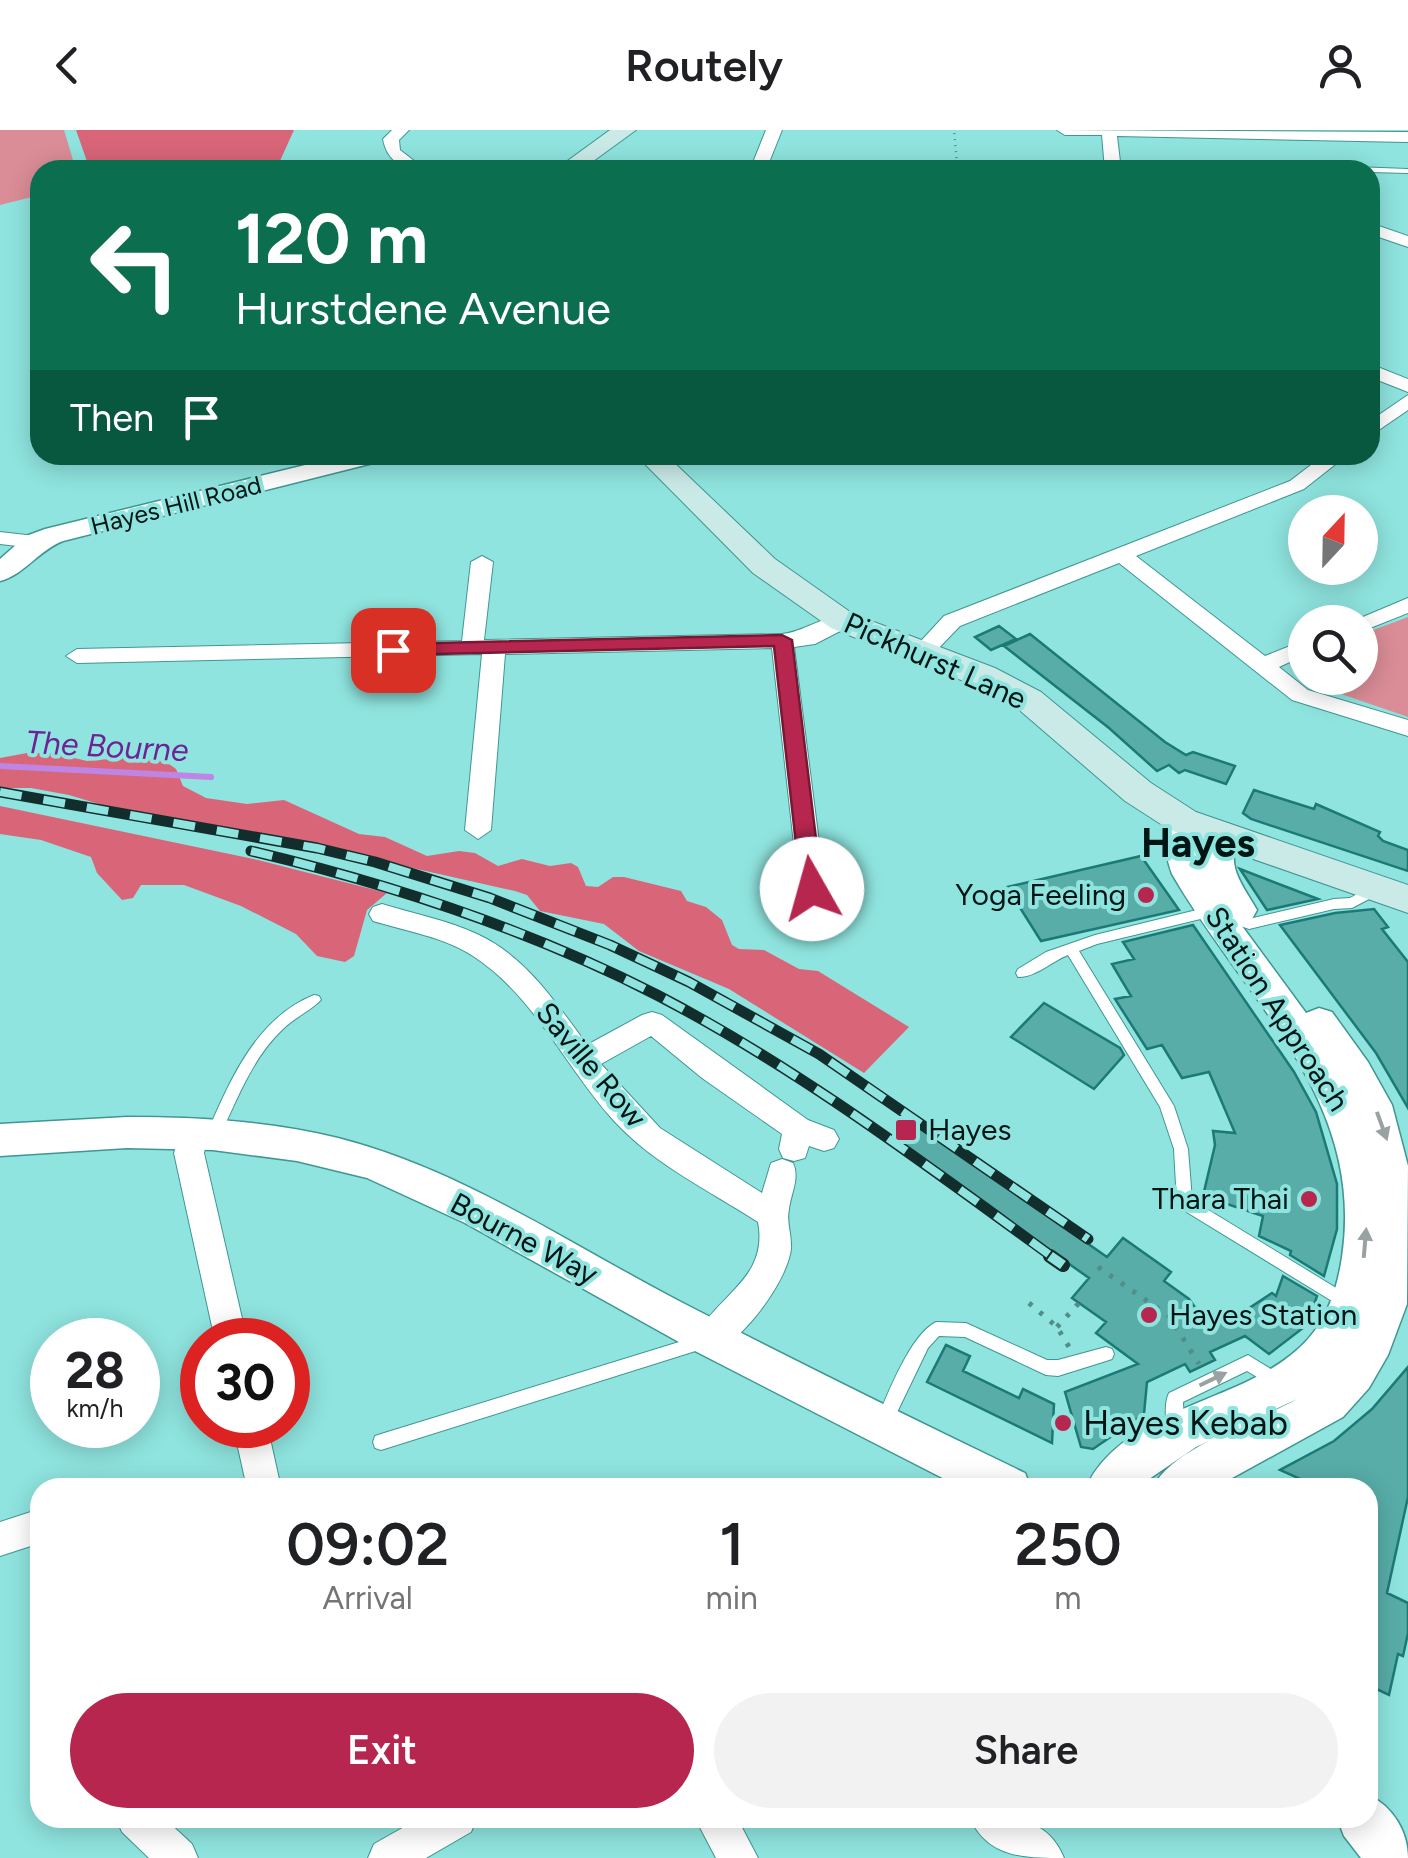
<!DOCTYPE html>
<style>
body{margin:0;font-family:Figtree,sans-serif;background:#f2f2f2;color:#202124;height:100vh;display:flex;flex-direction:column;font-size:38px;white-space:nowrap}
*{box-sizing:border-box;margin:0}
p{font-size:32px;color:#757577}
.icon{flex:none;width:55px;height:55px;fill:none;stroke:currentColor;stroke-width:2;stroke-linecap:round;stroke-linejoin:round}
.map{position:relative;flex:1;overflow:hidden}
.details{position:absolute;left:30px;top:1348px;width:1348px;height:350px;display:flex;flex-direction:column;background:#fff;border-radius:30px;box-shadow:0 5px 25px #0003}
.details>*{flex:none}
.hud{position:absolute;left:30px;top:30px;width:1350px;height:305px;border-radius:30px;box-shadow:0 5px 25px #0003;background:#0b6e4f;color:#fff;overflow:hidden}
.needle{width:65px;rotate:22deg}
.controls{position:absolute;left:1288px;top:365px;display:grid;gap:20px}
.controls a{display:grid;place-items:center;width:90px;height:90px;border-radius:50%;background:#fff;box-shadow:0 5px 25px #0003;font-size:50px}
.speed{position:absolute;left:30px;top:1188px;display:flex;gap:20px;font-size:50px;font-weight:700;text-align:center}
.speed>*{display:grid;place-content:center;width:130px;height:130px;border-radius:50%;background:#fff;box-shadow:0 5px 25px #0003;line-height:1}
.speed small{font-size:25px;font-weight:400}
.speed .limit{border:15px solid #d22;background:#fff;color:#111}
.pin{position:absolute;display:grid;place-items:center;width:85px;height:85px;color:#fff;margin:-42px;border-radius:20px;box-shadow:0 5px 15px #0006}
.me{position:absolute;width:110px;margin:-55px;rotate:353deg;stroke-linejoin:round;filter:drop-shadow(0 0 8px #0008)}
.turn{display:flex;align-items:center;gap:35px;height:210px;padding:0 40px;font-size:45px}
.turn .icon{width:130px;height:130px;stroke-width:2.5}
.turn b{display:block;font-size:70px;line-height:85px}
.then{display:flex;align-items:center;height:95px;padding:0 40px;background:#0003;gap:20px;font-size:38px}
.eta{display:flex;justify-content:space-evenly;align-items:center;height:170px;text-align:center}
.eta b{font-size:60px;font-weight:600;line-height:70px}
.cta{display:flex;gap:20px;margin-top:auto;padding:20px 40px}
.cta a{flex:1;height:115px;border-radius:60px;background:#b7264e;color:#fff;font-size:40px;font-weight:600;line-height:115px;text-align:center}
.cta a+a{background:#f2f2f2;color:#202124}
header{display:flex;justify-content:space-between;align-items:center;height:130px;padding:0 40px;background:#fff;font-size:45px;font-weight:600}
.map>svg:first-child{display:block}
.green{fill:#db8d97}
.forest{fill:#d96579}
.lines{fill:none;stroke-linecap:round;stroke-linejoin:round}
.stream{stroke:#bf85e5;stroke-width:6}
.building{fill:#58ada8;stroke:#1c7a76;stroke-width:2.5}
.service-casing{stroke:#3f9692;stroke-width:2}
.minor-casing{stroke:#3f9692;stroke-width:2}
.tertiary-casing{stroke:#3f9692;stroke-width:3}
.secondary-casing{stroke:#3f9692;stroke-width:2}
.path-far1{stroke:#528d89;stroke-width:2.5;stroke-dasharray:1 5;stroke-linecap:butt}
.path{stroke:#528d89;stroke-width:5;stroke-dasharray:4 10;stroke-linecap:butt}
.service{fill:#fff;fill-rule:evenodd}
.minor{fill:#fff;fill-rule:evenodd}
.tertiary{fill:#fff;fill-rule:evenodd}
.secondary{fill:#caeae8;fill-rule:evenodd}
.rail-far1-casing{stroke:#112e2d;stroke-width:11}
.rail-casing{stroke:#112e2d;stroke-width:14}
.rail-far1{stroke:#8fe4df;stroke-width:8;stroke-dasharray:22;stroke-linecap:butt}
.rail{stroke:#8fe4df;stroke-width:10;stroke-dasharray:29;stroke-linecap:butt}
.oneway{fill:#99a2a1}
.route{fill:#b7264e;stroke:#771933;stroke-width:2.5}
.poi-dot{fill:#b7264e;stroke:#8fe4df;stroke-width:4}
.labels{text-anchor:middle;stroke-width:8;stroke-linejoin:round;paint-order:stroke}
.far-street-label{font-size:25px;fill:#001615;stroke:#8fe4df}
.street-label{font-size:30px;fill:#001615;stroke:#8fe4df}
.poi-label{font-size:30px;fill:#001615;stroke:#8fe4df;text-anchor:end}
.water-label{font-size:32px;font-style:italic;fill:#6d2394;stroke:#8fe4df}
.near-poi-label{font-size:35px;fill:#001615;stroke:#8fe4df;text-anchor:start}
.district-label{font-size:40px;font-weight:bold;fill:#001615;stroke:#8fe4df}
</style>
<header><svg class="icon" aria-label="back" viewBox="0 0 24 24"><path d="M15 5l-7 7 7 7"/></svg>Routely<svg class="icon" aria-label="person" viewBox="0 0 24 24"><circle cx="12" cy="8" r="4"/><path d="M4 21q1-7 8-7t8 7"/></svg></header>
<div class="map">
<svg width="1408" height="1728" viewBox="0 0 1408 1728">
<rect width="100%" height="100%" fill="#8fe4df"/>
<path class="green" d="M 0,0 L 64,0 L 76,40 L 40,40 L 40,65 L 0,75 Z
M 1408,487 L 1408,587 L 1315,555 L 1292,539 L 1305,528 L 1305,548 L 1360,548 L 1360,505 Z"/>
<path class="forest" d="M 76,0 L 294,0 L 279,33 L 210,40 L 90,40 Z
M 27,623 L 53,623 L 87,631 L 131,627 L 166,632 L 176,639 L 183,656 L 206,668 L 247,674 L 284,670 L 359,704 L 385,707 L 427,726 L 459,721 L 475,723 L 498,736 L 522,729 L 550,736 L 571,733 L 578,737 L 586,756 L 598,757 L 613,747 L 624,747 L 681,761 L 687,771 L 706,777 L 722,790 L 732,815 L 739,819 L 764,820 L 799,839 L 818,841 L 909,897 L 864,943 L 729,859 L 639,821 L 604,794 L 540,781 L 527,765 L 515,761 L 306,714 L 135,685 L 69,665 L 31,658 L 0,658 L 0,628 Z
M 0,676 L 258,730 L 387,763 L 367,780 L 354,826 L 345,832 L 317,826 L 296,804 L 241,776 L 184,755 L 141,755 L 133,768 L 122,770 L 97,743 L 91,727 L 41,710 L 0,704 Z"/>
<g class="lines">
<path class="stream" d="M 0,636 L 211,647"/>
</g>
<path class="building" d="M 999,496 L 1016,509 L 991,520 L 975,507 Z
M 1030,504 L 1165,612 L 1186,625 L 1193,622 L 1235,636 L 1226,654 L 1185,640 L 1179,643 L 1169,635 L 1157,641 L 1109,598 L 1004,516 Z
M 1254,660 L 1314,679 L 1316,674 L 1380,702 L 1378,706 L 1383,711 L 1408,720 L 1408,741 L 1251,689 L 1243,683 Z
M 1141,726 L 1179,780 L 1041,811 L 1007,757 Z
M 1240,739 L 1318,769 L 1267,780 Z
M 1374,779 L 1388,797 L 1382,799 L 1408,832 L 1408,978 L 1376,923 L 1280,795 L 1335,783 Z
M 1193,795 L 1294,942 L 1316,982 L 1337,1054 L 1337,1099 L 1324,1146 L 1290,1125 L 1291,1121 L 1259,1106 L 1263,1086 L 1203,1066 L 1215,1015 L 1213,1001 L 1235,1003 L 1209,942 L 1182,948 L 1162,915 L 1147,919 L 1115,869 L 1131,866 L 1112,834 L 1134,829 L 1123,812 Z
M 1044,873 L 1120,918 L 1124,925 L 1094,959 L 1011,907 Z
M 913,991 L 1107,1127 L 1123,1108 L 1171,1142 L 1164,1151 L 1189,1169 L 1204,1190 L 1224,1181 L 1231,1190 L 1272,1163 L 1276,1166 L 1283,1146 L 1317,1166 L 1315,1172 L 1318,1174 L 1303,1198 L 1269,1224 L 1245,1206 L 1210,1222 L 1215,1230 L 1190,1242 L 1185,1234 L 1147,1252 L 1144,1284 L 1093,1319 L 1081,1317 L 1065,1262 L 1138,1234 L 1096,1203 L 1106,1192 L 1072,1168 L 1089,1148 L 893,1009 Z
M 946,1215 L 970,1226 L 963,1241 L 1019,1268 L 1023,1259 L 1054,1274 L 1052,1313 L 927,1252 Z
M 1408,1237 L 1408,1367 L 1387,1463 L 1408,1473 L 1408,1503 L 1403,1526 L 1398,1524 L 1389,1565 L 1368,1555 L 1368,1358 L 1320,1358 L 1280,1340 L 1334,1311 L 1372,1279 Z"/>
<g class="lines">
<defs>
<path id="service" d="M 1354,37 L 1408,39 L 1408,43 L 1370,42 L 1370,40 L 1354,40 Z
M 1369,750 L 1375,755 L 1369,769 L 1352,778 L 1334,779 L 1249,799 L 1213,786 L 1097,814 L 1079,821 L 1174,976 L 1188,1019 L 1192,1070 L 1351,1167 L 1353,1172 L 1351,1177 L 1345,1179 L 1180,1078 L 1177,1073 L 1174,1019 L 1160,977 L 1068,825 C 1052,831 1035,848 1018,847 L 1016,843 L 1018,839 L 1046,822 L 1095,805 L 1213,776 L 1249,789 L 1334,769 L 1350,768 L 1359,763 L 1364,752 Z
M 314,865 L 319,866 L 321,870 C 310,881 294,888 283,899 C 251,929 237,971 218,1009 L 213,1011 L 208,1009 L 206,1005 C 230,951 255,889 314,865 Z
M 936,1192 L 966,1193 L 1047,1230 L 1058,1230 L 1106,1217 L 1112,1219 L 1114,1224 L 1112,1229 L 1106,1231 L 1058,1246 L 1046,1245 L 965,1207 L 939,1206 L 928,1218 L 890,1297 L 884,1299 L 878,1297 L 876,1291 C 888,1264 910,1205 936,1192 Z
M 705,1204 L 711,1206 L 713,1211 L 711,1216 L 705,1218 L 381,1320 L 375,1318 L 373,1312 L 375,1306 L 381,1304 Z
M 1248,1225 L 1284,1247 L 1286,1252 L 1284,1257 L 1278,1260 L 1247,1241 L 1183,1272 L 1184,1298 L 1182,1304 L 1176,1306 L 1170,1304 C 1165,1293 1164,1273 1169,1263 Z"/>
<path id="minor" d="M 392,0 L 409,0 L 399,10 L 400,20 L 426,40 C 404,40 387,32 383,9 Z
M 766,0 L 782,0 L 766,40 L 750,40 Z
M 1057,0 L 1408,2 L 1408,12 L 1117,6 L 1121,40 L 1105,40 L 1102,5 L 1065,5 Z
M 1370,93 L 1408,106 L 1408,117 L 1370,104 Z
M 1370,234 L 1408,249 L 1408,262 L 1370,247 Z
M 1408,265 L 1408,280 L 1370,306 L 1370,291 Z
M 1324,325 L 1347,325 L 1304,359 L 1136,426 L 1265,526 L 1305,510 L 1305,525 L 1279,537 L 1308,560 L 1408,590 L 1408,606 L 1292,570 L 1119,433 L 960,496 L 929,528 L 913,528 L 910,523 L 944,486 L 1290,351 Z
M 0,402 L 35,406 L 45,412 L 35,418 L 0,414 Z
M 482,426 L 493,432 L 484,510 L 782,504 C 805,502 828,482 850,486 L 853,491 L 850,496 L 815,514 L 794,517 L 825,759 L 821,766 L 803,766 L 799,759 L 772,518 L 505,524 L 491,700 L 478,709 L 465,700 L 482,524 L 77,533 L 66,526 L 77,519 L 462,511 L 471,432 Z
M 1408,468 L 1408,483 L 1360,502 L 1360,492 L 1351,492 Z
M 382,774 C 414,784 448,790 479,805 C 526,827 557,874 587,915 L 642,885 L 652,882 L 662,885 L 808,990 L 834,1000 L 839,1009 L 834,1018 L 824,1021 L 809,1016 L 805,1028 L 794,1031 L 783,1028 L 779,1019 L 782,1004 L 702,948 L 651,906 L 601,934 L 660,998 L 762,1063 L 771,1033 L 782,1029 L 793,1033 C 800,1048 791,1063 789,1079 C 786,1092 792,1105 791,1119 C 787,1152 742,1212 711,1224 L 700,1219 L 695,1209 C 715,1165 769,1150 758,1092 C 710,1061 655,1035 615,992 C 566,939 536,867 473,826 C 444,807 406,801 373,791 L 369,784 L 373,777 Z
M 193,992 L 203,995 L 208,1004 L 204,1023 L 247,1210 L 215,1210 L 174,1023 L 183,995 Z
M 233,1295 L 267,1295 L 281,1358 L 247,1358 Z
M 40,1379 L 40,1413 L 0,1426 L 0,1392 Z
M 116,1688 L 164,1688 L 192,1714 L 198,1728 L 149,1728 L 122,1702 Z
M 420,1688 L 477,1688 L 471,1702 L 426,1728 L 368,1728 L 374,1714 Z
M 695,1688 L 737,1688 L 758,1728 L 716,1728 Z
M 970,1688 C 1009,1686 1047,1686 1064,1728 C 1025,1728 988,1728 970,1688 Z"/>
<path id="tertiary" d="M 346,325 L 389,325 L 385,330 L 63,411 C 39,420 24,445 0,451 L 0,429 L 26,406 L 45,399 Z
M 1183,680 L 1194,683 C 1203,698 1194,714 1199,730 L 1210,697 L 1221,694 L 1232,697 L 1237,705 C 1227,739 1241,752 1257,780 L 1252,789 L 1239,792 L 1306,883 L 1319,878 L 1332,882 L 1368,932 L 1392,975 L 1408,1036 L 1407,1174 L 1388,1225 L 1369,1258 L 1343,1287 L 1214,1358 L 1153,1358 C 1170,1318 1259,1291 1297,1269 L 1196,1317 L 1136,1358 L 1086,1358 C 1110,1303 1182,1280 1233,1258 C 1299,1229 1331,1200 1342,1127 C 1366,968 1244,869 1172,744 C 1165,725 1161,702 1172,683 Z
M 127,987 C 198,987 269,991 338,1008 C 460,1039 568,1113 679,1171 C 793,1230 909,1287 1025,1343 L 1031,1358 L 962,1358 L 695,1221 L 465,1093 L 367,1048 L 297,1031 L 213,1020 L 127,1018 L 0,1026 L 0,994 Z
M 1368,1665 C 1393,1676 1408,1702 1408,1728 L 1361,1728 L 1344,1706 L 1337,1688 L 1368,1688 Z"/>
<path id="secondary" d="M 610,0 L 636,0 L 581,40 L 555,40 Z
M 636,325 L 666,325 L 775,429 L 853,484 L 995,538 L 1041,562 L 1151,653 L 1196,682 L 1408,755 L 1408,783 L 1170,700 L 1125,671 L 1017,578 L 971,554 L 831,498 L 753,443 Z"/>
</defs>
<use href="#service" class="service-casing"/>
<use href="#minor" class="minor-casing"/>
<use href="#tertiary" class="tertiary-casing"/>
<use href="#secondary" class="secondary-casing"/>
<path class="path-far1" d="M 933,40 L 957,33 L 954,0"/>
<path class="path" d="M 1098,1137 L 1169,1186 L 1199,1234
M 1029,1173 L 1057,1197 L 1069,1217
M 1057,1197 L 1079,1173"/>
<use href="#service" class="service"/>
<use href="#minor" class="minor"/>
<use href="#tertiary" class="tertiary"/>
<use href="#secondary" class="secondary"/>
<defs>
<path id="rail-far1" d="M 0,662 L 317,718 L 375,732 L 490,768 L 610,815 L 689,852 L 819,924 L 1088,1109
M 251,721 C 391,754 528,799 657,865 C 798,938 926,1035 1054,1128"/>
<path id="rail" d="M 1050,1126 L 1063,1135"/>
</defs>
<use href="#rail-far1" class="rail-far1-casing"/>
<use href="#rail" class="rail-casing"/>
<use href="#rail-far1" class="rail-far1"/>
<use href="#rail" class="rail"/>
</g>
<defs><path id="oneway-solid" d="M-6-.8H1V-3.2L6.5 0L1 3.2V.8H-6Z" transform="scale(2.5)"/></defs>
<g class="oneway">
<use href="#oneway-solid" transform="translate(1382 996) rotate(70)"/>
<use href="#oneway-solid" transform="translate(1365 1113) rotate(-85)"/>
<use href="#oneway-solid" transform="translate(1213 1249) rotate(-26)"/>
</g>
<path class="route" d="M 782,505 L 792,510 L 822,759 L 812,767 L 801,759 L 774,516 L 393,525 L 384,520 L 393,514 Z"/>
<g class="poi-dot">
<circle cx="1146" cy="765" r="10"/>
<rect x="894" y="988" width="24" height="24" rx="5"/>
<circle cx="1309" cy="1069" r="10"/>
<circle cx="1149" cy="1185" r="10"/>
<circle cx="1063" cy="1293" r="10"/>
</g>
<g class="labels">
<g class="far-street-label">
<text transform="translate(176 375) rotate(-14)" y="9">Hayes Hill Road</text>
</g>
<g class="street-label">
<text transform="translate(935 531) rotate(24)" y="10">Pickhurst Lane</text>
<text transform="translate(1277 879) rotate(57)" y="10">Station Approach</text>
<text transform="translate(591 935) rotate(50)" y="10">Saville Row</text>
<text transform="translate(524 1109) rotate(28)" y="10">Bourne Way</text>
</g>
<g class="poi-label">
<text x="1126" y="775">Yoga Feeling</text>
<text x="928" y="1010" text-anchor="start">Hayes</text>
<text x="1289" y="1079">Thara Thai</text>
<text x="1169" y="1195" text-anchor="start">Hayes Station</text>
</g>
<g class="water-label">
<text transform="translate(107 616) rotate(3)" y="11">The Bourne</text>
</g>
<g class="near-poi-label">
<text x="1083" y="1305">Hayes Kebab</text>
</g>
<g class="district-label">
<text x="1198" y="727">Hayes</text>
</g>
</g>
</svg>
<div class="controls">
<a><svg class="needle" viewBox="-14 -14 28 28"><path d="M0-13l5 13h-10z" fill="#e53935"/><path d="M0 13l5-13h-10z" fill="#757577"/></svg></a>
<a><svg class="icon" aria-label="search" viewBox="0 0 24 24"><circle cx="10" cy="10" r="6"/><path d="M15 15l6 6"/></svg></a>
</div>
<div class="speed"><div>28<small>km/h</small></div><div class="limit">30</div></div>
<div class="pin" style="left:393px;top:520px;background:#d93025"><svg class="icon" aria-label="arrive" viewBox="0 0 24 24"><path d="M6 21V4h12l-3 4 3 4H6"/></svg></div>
<svg class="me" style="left:812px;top:759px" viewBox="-20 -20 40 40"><circle r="19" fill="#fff"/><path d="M0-13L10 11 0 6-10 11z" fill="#b7264e"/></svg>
<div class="hud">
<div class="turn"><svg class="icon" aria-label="left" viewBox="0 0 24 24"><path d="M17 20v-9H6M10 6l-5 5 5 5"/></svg><div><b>120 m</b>Hurstdene Avenue</div></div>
<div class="then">Then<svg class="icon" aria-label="arrive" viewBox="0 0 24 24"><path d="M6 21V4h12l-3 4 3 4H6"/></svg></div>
</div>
<section class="details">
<div class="eta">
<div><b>09:02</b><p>Arrival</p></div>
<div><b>1</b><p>min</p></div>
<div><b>250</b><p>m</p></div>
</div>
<div class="cta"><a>Exit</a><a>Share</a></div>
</section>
</div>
